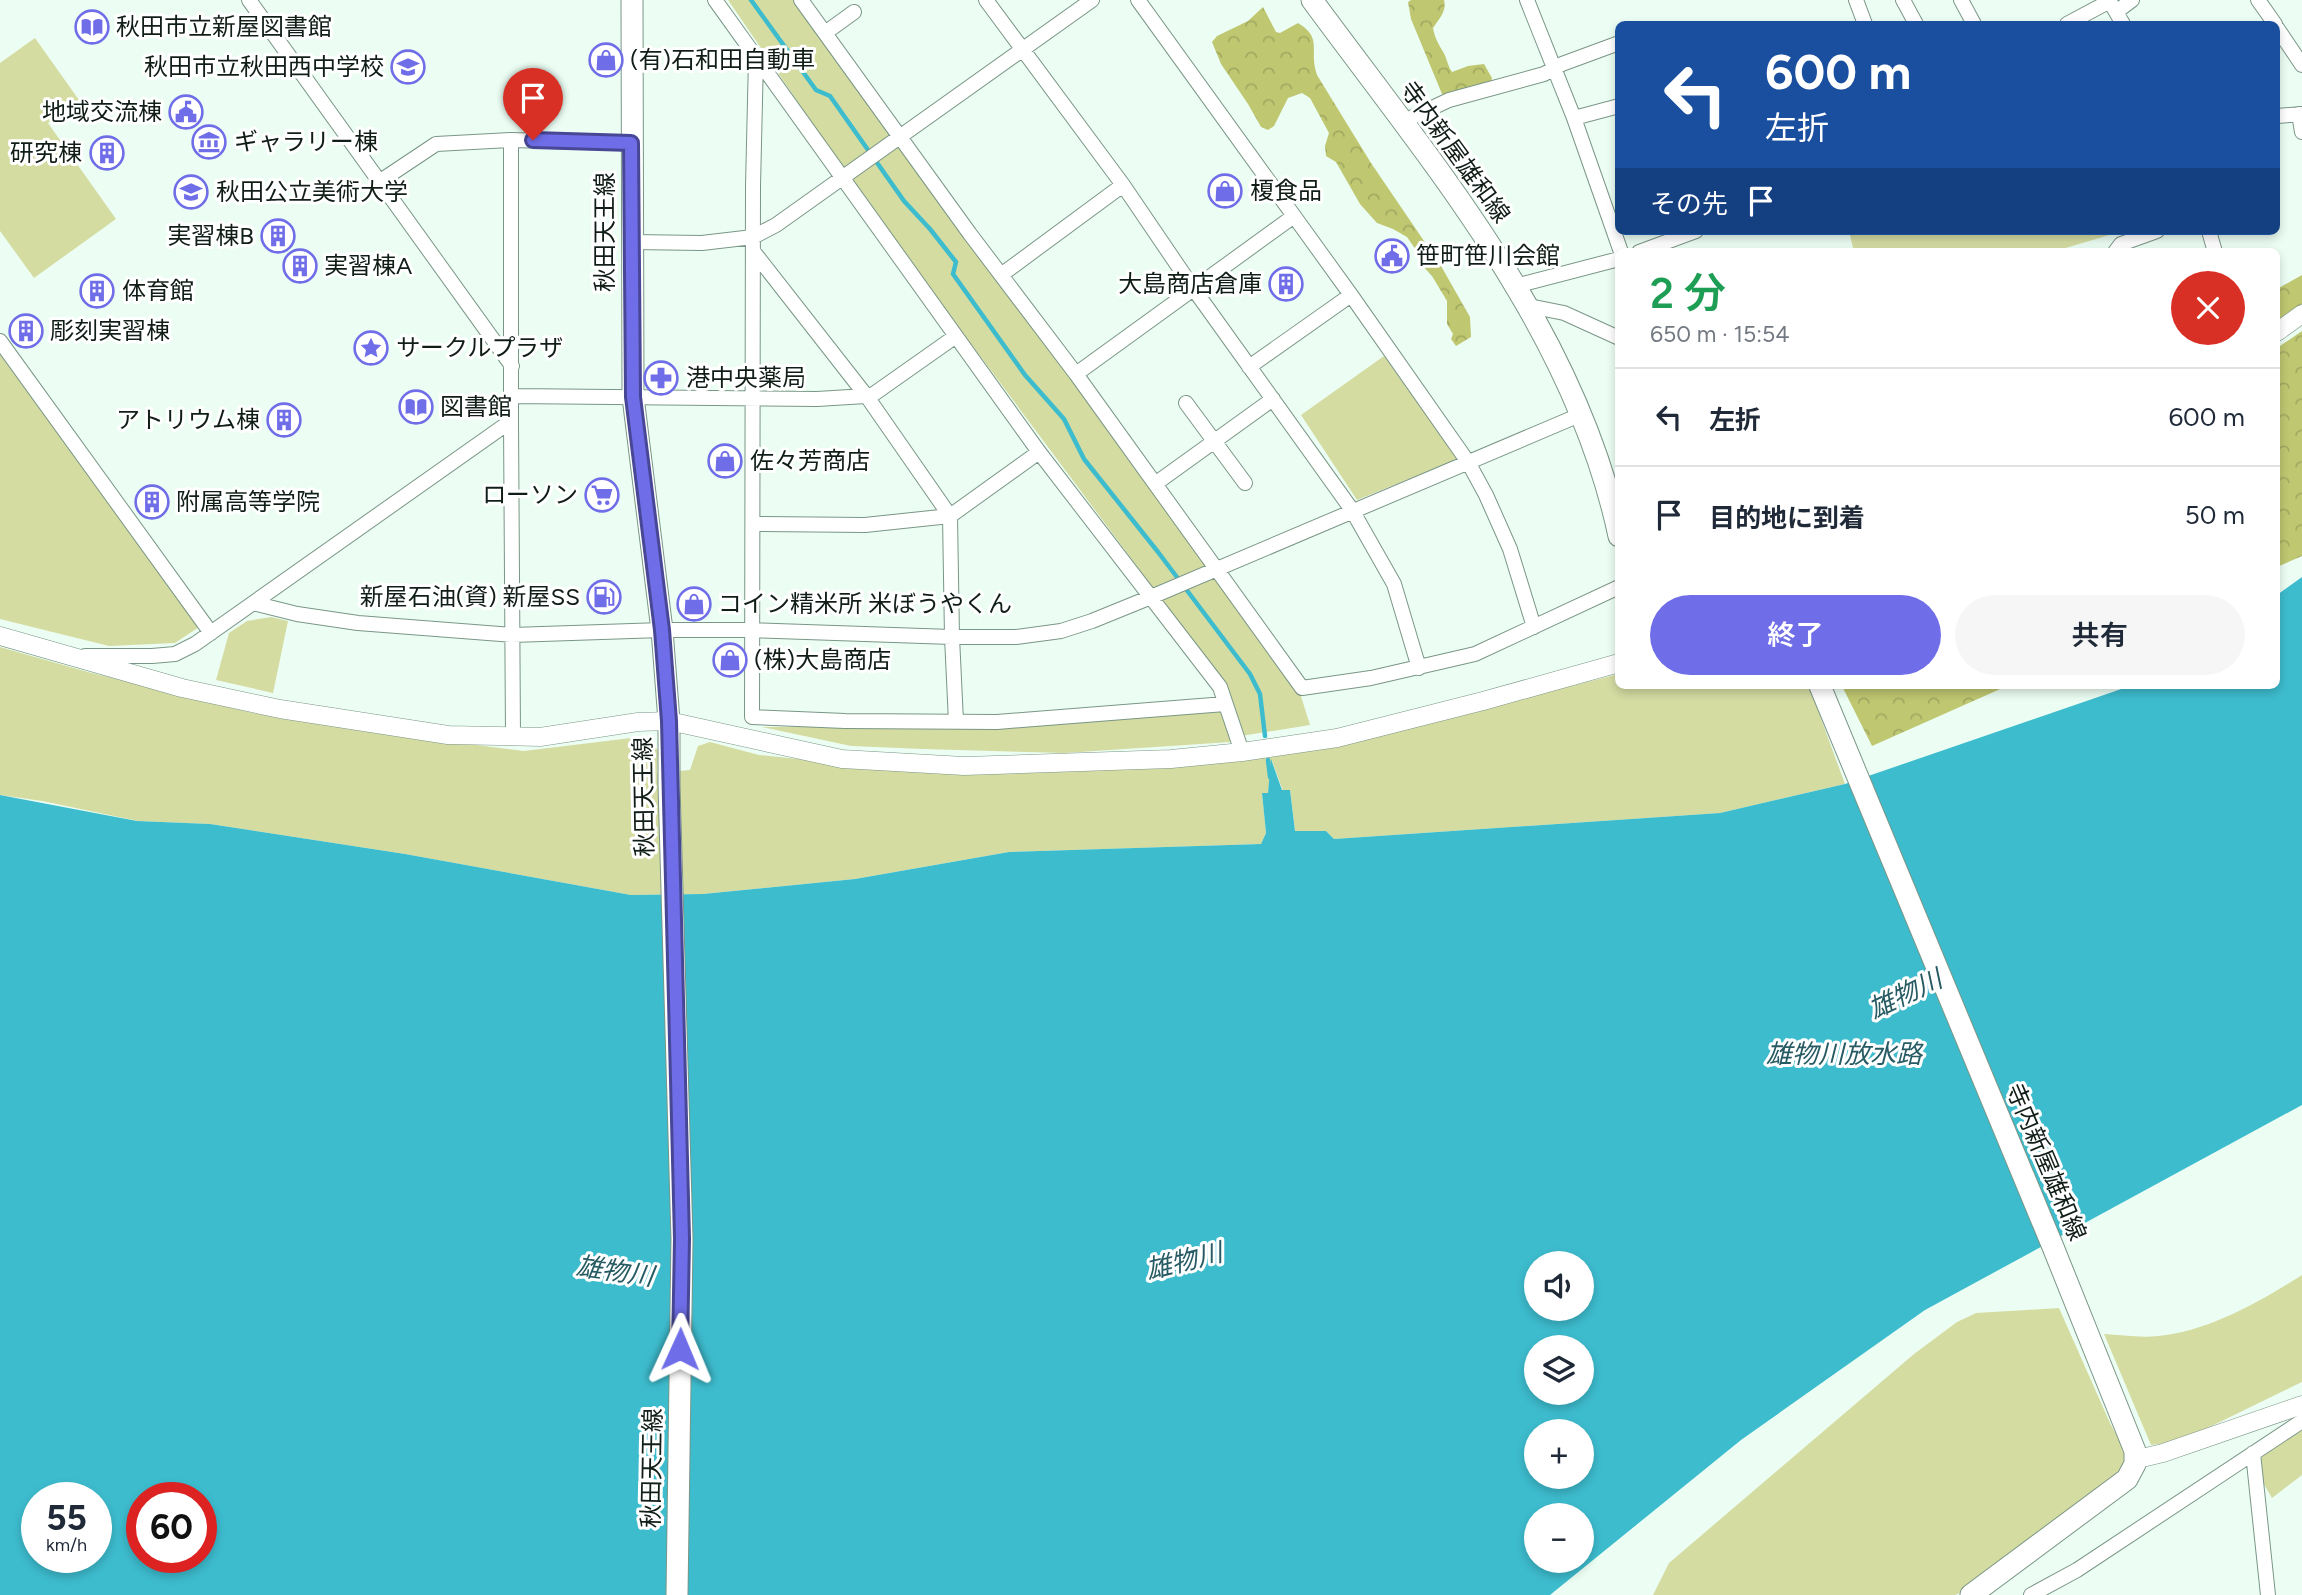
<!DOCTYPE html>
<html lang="ja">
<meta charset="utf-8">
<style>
body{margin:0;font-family:Figtree,"Noto Sans JP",sans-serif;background:#f6f6f7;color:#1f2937;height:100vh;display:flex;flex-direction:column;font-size:26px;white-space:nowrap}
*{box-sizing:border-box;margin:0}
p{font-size:23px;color:#747a83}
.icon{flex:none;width:38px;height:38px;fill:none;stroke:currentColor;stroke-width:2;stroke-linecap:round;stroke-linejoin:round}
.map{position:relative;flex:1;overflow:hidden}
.side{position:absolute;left:1615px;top:248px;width:665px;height:441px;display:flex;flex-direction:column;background:#fff;border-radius:10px;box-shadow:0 4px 10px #0003}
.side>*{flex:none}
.top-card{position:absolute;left:1615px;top:21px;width:665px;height:214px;border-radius:10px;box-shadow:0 4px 10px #0003;background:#1a4fa0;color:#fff;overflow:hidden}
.tools{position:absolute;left:1524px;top:1251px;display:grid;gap:14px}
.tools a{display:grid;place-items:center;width:70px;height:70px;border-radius:50%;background:#fff;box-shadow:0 4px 10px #0003;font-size:35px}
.speed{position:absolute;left:21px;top:1482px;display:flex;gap:14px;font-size:35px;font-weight:700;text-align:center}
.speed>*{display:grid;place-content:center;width:91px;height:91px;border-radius:50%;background:#fff;box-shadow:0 4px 10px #0003;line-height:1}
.speed small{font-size:18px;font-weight:400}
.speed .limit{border:10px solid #d22;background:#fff;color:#111}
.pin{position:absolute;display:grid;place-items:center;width:60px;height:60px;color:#fff;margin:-72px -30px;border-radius:50% 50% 50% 0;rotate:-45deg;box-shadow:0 0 7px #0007}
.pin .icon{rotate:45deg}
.me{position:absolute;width:77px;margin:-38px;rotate:1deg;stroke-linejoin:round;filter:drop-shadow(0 0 5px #0008)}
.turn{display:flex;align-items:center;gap:24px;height:147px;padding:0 35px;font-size:32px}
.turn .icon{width:91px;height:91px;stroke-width:2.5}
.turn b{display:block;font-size:49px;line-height:60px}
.then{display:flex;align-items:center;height:66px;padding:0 35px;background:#0003;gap:14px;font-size:26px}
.round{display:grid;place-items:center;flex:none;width:74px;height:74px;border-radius:37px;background:#f6f6f7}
.headline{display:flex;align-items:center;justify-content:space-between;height:119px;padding:0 35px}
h1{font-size:42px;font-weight:600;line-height:52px;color:#1e9e55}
.action{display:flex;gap:14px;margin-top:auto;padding:14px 35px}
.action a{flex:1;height:80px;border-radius:42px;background:#6f6de7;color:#fff;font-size:28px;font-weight:600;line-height:80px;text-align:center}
.action a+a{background:#f6f6f7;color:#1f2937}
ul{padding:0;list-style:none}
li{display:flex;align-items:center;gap:21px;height:98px;padding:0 35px;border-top:2px solid #e0e1e3}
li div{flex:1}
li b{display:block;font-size:26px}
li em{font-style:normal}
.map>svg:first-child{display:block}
.green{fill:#d5dca2}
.forest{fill:url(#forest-crowns)}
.water{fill:#3dbcce;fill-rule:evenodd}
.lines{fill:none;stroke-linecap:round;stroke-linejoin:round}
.stream{stroke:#3dbcce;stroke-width:4.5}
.minor-casing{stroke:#7a9686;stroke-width:16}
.tertiary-casing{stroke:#7a9686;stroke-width:19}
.primary-casing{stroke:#7a9686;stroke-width:23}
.minor{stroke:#fff;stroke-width:14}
.tertiary{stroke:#fff;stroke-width:18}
.primary{stroke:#fff;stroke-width:21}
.route-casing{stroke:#484796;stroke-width:18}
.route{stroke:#6f6de7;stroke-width:12}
.labels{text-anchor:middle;stroke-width:6;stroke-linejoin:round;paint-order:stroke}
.poi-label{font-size:24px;fill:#111d17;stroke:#fff;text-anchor:start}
.street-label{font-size:24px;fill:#111d17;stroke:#fff}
.water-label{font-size:26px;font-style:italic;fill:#275b63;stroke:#fff}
</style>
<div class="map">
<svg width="2302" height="1595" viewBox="0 0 2302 1595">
<defs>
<pattern id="forest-crowns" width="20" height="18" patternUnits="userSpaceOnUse" patternTransform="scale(1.75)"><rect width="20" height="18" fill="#bfc771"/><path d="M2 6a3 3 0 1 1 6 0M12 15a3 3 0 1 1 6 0" fill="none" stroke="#a3aa61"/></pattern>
</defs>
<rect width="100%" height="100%" fill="#ecfef4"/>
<path class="green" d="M 728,0 L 801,0 L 901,136 L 843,178 L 806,114 Z
M 35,38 L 79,100 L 48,123 L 116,219 L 34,278 L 0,231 L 0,63 Z
M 901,144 L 1300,693 L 1310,725 L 1241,736 L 1224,683 L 848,179 Z
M 1849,231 L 2123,231 L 2052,252 L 1854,252 Z
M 0,352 L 199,627 L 175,643 L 109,646 L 0,619 Z
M 1384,356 L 1458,459 L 1357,500 L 1301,415 Z
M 271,617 L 288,621 L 273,693 L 216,680 L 229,633 L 247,621 Z
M 0,647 L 88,672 L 253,713 L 388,734 L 524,751 L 639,737 L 650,742 L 658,750 L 657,773 L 690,770 L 698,746 L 710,742 L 759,755 L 857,765 L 1336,745 L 1619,674 L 1619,686 L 1809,686 L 1845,784 L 1720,813 L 1334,839 L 1326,831 L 1295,831 L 1290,790 L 1283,791 L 1272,761 L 1268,793 L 1262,793 L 1266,833 L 1261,844 L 1009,852 L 855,879 L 703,894 L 631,895 L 405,854 L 210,824 L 138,821 L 42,801 L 0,795 Z
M 1221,712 L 1231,742 L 1065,753 L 922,749 L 851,746 L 762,727 L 1012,726 Z
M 2302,1275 L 2302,1382 L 2181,1441 L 2151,1445 L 2104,1334 C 2121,1335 2141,1338 2158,1336 C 2209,1331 2259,1302 2302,1275 Z
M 2059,1308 L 2110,1423 L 2126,1453 L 2122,1470 L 1965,1591 L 1955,1595 L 1653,1595 L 1669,1563 L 1914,1354 L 1957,1322 L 1976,1313 Z
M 2302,1430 L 2302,1475 L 2272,1498 L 2262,1481 L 2259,1458 Z"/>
<path class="forest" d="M 1411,0 L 1444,0 C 1447,11 1439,19 1433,28 C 1435,38 1437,41 1442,50 C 1447,57 1447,65 1452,72 L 1468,66 L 1484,64 L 1492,78 L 1491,83 L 1448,95 L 1442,94 L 1411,19 L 1408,2 Z
M 1263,7 L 1276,32 L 1280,33 L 1298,23 C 1324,39 1308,50 1317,75 L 1371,163 L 1441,266 L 1470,317 L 1471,337 L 1456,346 L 1451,339 L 1453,334 L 1447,324 L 1447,301 L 1432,276 L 1422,265 L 1416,250 L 1407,237 L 1393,229 L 1377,223 L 1360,204 L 1336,162 L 1326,156 L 1325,146 L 1329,133 L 1310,98 L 1302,93 L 1288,98 L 1274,126 L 1268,130 L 1261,127 L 1248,104 L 1221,64 L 1212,42 L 1217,36 L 1248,21 Z
M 2302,275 L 2302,304 L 2277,322 L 2277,289 Z
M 2302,331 L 2302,556 L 2277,567 L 2277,348 Z
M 1842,686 L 2007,686 L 1872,746 Z"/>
<path class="water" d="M 2302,577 L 2302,1105 L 1925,1310 L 1741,1440 L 1550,1595 L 0,1595 L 0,795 L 137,821 L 210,824 L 405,854 L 631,895 L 703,894 L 855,879 L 1009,852 L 1261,844 L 1266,833 L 1262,793 L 1268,793 L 1271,759 L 1282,790 L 1290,790 L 1295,831 L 1326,831 L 1334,839 L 1720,813 L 1845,784 L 2130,686 L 2277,686 L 2277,595 ZM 1536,1264 L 1582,1264 L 1582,1309 L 1536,1309 ZM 1536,1348 L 1582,1348 L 1582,1393 L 1536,1393 ZM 1536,1432 L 1582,1432 L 1582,1477 L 1536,1477 ZM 37,1498 L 96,1498 L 96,1558 L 37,1558 ZM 142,1498 L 201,1498 L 201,1558 L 142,1558 ZM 1536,1516 L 1582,1516 L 1582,1561 L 1536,1561 Z"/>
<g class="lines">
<path class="stream" d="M 751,0 L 816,90 L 830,96 L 904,201 L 930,229 L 956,262 L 953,274 L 1025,375 L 1064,419 L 1084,459 L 1158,552 L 1250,674 L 1260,694 L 1265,736
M 1268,760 L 1270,777"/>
<defs>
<path id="minor" d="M 249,0 L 512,366
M 715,0 L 1039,452 L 1220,687 L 1242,752
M 801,0 L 970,234 L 1076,374 L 1302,688 L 1371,678 L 1475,654 L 1619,587
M 986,0 L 1123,185 L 1193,288 L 1352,510 L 1394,584 L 1419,668
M 1138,0 L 1351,295 L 1468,462 L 1486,495 L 1510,549 L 1534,627
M 1527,0 L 1574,118 L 1621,252
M 1856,0 L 1865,24
M 1903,0 L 1916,24
M 1961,0 L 1974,24
M 2109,0 L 2123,24
M 2258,0 L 2275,24
M 2116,12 L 2132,0
M 2067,24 L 2110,1
M 2277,28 L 2302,65
M 825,33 L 854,12
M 756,58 L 753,186 L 752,717 L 845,721 L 997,722 L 1225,704
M 2299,114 L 2302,132
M 2277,116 L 2302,114
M 1574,118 L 1619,106
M 1402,122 L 1449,100 L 1544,74 L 1562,64 L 1619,43
M 379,182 L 436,144 L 511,140 L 631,143
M 2209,231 L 2215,252
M 632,242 L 702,243 L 753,237 L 776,225 L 1092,0
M 753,251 L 868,398 L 950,516 L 952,637 L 956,722
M 1639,252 L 1696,231
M 2115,252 L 2121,244 L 2157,231
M 1001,275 L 1123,185
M 1515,286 L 1619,259
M 1529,306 L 1564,313 L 1619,338
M 0,341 L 211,633
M 1249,367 L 1351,295
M 1076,374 L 1294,216
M 512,396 L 817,399 L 866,396
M 868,398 L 956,336
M 1186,403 L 1245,483
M 511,421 L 513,736
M 1155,484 L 1273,399
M 753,524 L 865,525 L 950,516 L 1039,452
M 253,603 L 297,614 L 358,623 L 512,635 L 662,630 L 751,630 L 952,637 L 1016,637 L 1061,631 L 1092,621 L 1151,597 L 1582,414
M 85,656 L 152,656 L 175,654 L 195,644 L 511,421 L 511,140
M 2253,1453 L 2268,1595
M 2031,1595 L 2077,1570 L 2302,1421"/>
<path id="tertiary" d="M 2277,332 L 2302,314
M 0,636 L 182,688 L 280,709 L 448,735 L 540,737 L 638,722 L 669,721 L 842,759 L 964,766 L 1171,759 L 1242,752 L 1337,738 L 1483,701 L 1619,663
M 2136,1456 L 2142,1458 L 2163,1453 L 2302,1405"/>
<path id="primary" d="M 632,0 L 633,397 L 662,630 L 669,721 L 669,785 L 682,1239 L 677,1595
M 1312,0 C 1434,166 1575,329 1619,536
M 1820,686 L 2053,1247 L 2135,1451 L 2135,1464 L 2127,1479 L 1971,1595"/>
</defs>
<use href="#minor" class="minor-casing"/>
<use href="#tertiary" class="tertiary-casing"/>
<use href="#primary" class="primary-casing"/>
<use href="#minor" class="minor"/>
<use href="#tertiary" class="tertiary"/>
<use href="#primary" class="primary"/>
</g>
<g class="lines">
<defs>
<path id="route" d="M 533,140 L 631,143 L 633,397 L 662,630 L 669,721 L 682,1239 L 680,1349"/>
</defs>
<use href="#route" class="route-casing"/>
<use href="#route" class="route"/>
</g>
<defs>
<symbol id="library-ring" viewBox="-11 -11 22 22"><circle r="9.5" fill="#fff" stroke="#6f6de7" stroke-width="1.5"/><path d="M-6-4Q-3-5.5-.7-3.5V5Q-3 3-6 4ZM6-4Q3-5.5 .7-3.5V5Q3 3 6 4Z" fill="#6f6de7"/></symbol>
<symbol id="shop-ring" viewBox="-11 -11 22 22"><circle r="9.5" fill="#fff" stroke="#6f6de7" stroke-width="1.5"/><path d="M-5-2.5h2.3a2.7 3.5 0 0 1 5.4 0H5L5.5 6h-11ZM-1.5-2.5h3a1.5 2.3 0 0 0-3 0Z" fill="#6f6de7"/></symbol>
<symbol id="school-ring" viewBox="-11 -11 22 22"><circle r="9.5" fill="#fff" stroke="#6f6de7" stroke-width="1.5"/><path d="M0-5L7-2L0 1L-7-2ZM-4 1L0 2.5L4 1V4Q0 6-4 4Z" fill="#6f6de7"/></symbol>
<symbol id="civic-ring" viewBox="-11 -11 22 22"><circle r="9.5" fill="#fff" stroke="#6f6de7" stroke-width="1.5"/><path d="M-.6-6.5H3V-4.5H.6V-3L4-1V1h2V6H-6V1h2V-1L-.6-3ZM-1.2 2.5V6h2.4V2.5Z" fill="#6f6de7"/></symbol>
<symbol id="museum-ring" viewBox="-11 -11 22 22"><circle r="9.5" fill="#fff" stroke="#6f6de7" stroke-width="1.5"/><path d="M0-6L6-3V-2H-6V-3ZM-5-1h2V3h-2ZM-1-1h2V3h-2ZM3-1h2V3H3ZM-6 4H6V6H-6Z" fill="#6f6de7"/></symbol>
<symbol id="building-ring" viewBox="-11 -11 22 22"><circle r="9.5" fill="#fff" stroke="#6f6de7" stroke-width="1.5"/><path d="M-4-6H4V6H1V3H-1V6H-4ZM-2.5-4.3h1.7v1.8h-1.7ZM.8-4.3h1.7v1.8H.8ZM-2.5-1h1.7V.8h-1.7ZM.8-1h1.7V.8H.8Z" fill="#6f6de7"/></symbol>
<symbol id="university-ring" viewBox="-11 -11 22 22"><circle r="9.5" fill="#fff" stroke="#6f6de7" stroke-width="1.5"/><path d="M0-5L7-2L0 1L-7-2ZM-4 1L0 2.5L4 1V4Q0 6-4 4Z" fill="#6f6de7"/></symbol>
<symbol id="sight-ring" viewBox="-11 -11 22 22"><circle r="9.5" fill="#fff" stroke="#6f6de7" stroke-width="1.5"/><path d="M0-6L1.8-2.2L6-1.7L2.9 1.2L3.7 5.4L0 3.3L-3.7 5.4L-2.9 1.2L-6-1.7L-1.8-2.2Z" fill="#6f6de7"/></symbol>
<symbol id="pharmacy-ring" viewBox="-11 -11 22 22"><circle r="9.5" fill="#fff" stroke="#6f6de7" stroke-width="1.5"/><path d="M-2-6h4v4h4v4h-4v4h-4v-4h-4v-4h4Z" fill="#6f6de7"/></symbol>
<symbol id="supermarket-ring" viewBox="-11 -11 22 22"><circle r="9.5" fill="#fff" stroke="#6f6de7" stroke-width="1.5"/><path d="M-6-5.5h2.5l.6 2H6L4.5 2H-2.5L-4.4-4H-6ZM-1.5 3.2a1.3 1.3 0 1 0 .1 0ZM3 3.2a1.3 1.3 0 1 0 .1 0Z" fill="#6f6de7"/></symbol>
<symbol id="fuel-ring" viewBox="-11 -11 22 22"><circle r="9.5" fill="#fff" stroke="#6f6de7" stroke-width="1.5"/><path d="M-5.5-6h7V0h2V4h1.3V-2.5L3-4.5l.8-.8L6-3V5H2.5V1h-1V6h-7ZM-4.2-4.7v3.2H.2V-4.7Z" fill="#6f6de7"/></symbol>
</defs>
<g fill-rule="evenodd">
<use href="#library-ring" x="73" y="8" width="38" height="38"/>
<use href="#shop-ring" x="587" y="41" width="38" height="38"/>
<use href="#school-ring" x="389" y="48" width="38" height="38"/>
<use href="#civic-ring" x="167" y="93" width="38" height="38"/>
<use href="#museum-ring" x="190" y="123" width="38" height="38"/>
<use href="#building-ring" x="88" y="134" width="38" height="38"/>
<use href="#shop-ring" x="1206" y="172" width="38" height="38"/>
<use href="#university-ring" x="172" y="173" width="38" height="38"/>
<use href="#building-ring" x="259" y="217" width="38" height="38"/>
<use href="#civic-ring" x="1373" y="237" width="38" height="38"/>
<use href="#building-ring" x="281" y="247" width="38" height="38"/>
<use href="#building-ring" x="1267" y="265" width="38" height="38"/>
<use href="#building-ring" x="78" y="272" width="38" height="38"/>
<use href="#building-ring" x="7" y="312" width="38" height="38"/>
<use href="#sight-ring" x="352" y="329" width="38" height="38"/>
<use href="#pharmacy-ring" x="642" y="359" width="38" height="38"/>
<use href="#library-ring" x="397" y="388" width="38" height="38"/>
<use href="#building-ring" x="265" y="401" width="38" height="38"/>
<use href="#shop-ring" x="706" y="442" width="38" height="38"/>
<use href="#supermarket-ring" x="583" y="476" width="38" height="38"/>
<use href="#building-ring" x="133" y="483" width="38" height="38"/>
<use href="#fuel-ring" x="585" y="578" width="38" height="38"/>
<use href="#shop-ring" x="675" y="585" width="38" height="38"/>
<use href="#shop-ring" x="711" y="641" width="38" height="38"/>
</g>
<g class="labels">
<g class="poi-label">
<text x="116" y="35">秋田市立新屋図書館</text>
<text x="630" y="68">(有)石和田自動車</text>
<text x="384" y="75" text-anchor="end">秋田市立秋田西中学校</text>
<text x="162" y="120" text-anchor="end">地域交流棟</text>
<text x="234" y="150">ギャラリー棟</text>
<text x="82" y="161" text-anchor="end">研究棟</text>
<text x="1250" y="199">榎食品</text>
<text x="216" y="200">秋田公立美術大学</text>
<text x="254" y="244" text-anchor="end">実習棟B</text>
<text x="1416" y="264">笹町笹川会館</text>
<text x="324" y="274">実習棟A</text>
<text x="1262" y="292" text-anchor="end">大島商店倉庫</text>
<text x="122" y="299">体育館</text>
<text x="50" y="339">彫刻実習棟</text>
<text x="396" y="356">サークルプラザ</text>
<text x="686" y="386">港中央薬局</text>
<text x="440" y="415">図書館</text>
<text x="260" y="428" text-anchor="end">アトリウム棟</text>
<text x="750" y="469">佐々芳商店</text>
<text x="578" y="503" text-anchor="end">ローソン</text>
<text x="176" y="510">附属高等学院</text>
<text x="580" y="605" text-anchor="end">新屋石油(資) 新屋SS</text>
<text x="718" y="612">コイン精米所 米ぼうやくん</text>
<text x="754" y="668">(株)大島商店</text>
</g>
<g class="street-label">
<text transform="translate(1455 152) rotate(54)" y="8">寺内新屋雄和線</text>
<text transform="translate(605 232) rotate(-90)" y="8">秋田天王線</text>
<text transform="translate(644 797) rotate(-91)" y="8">秋田天王線</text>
<text transform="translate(2046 1162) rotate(67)" y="8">寺内新屋雄和線</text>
<text transform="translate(652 1468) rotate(-89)" y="8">秋田天王線</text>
</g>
<g class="water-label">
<text transform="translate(1905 994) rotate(-26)" y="9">雄物川</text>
<text x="1844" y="1063">雄物川放水路</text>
<text transform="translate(1184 1261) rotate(-14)" y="9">雄物川</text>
<text transform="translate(615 1271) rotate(8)" y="9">雄物川</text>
</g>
</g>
</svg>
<div class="tools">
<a><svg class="icon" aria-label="sound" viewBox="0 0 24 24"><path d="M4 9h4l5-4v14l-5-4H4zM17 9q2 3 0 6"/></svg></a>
<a><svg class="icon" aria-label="layers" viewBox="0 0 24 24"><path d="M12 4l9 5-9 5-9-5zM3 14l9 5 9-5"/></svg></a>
<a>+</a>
<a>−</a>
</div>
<div class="speed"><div>55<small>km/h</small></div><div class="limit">60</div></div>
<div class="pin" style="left:533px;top:140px;background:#d93025"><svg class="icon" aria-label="arrive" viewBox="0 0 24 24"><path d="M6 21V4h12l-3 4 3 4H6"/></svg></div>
<svg class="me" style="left:680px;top:1349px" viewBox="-20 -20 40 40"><path d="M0-17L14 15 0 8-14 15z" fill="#6f6de7" stroke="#fff" stroke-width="4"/></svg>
<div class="top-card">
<div class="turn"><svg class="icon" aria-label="left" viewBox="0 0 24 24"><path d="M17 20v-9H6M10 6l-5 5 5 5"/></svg><div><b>600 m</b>左折</div></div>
<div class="then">その先<svg class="icon" aria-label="arrive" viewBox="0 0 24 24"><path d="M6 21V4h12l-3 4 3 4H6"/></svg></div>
</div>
<section class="side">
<div class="headline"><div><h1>2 分</h1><p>650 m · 15:54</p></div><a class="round" style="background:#d93025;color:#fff"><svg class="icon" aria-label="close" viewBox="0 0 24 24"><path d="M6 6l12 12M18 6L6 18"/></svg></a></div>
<ul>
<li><svg class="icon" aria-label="left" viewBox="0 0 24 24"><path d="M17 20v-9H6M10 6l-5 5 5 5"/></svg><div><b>左折</b></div><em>600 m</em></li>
<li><svg class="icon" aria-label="arrive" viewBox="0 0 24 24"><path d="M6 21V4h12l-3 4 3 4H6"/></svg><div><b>目的地に到着</b></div><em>50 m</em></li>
</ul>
<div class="action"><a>終了</a><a>共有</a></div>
</section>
</div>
